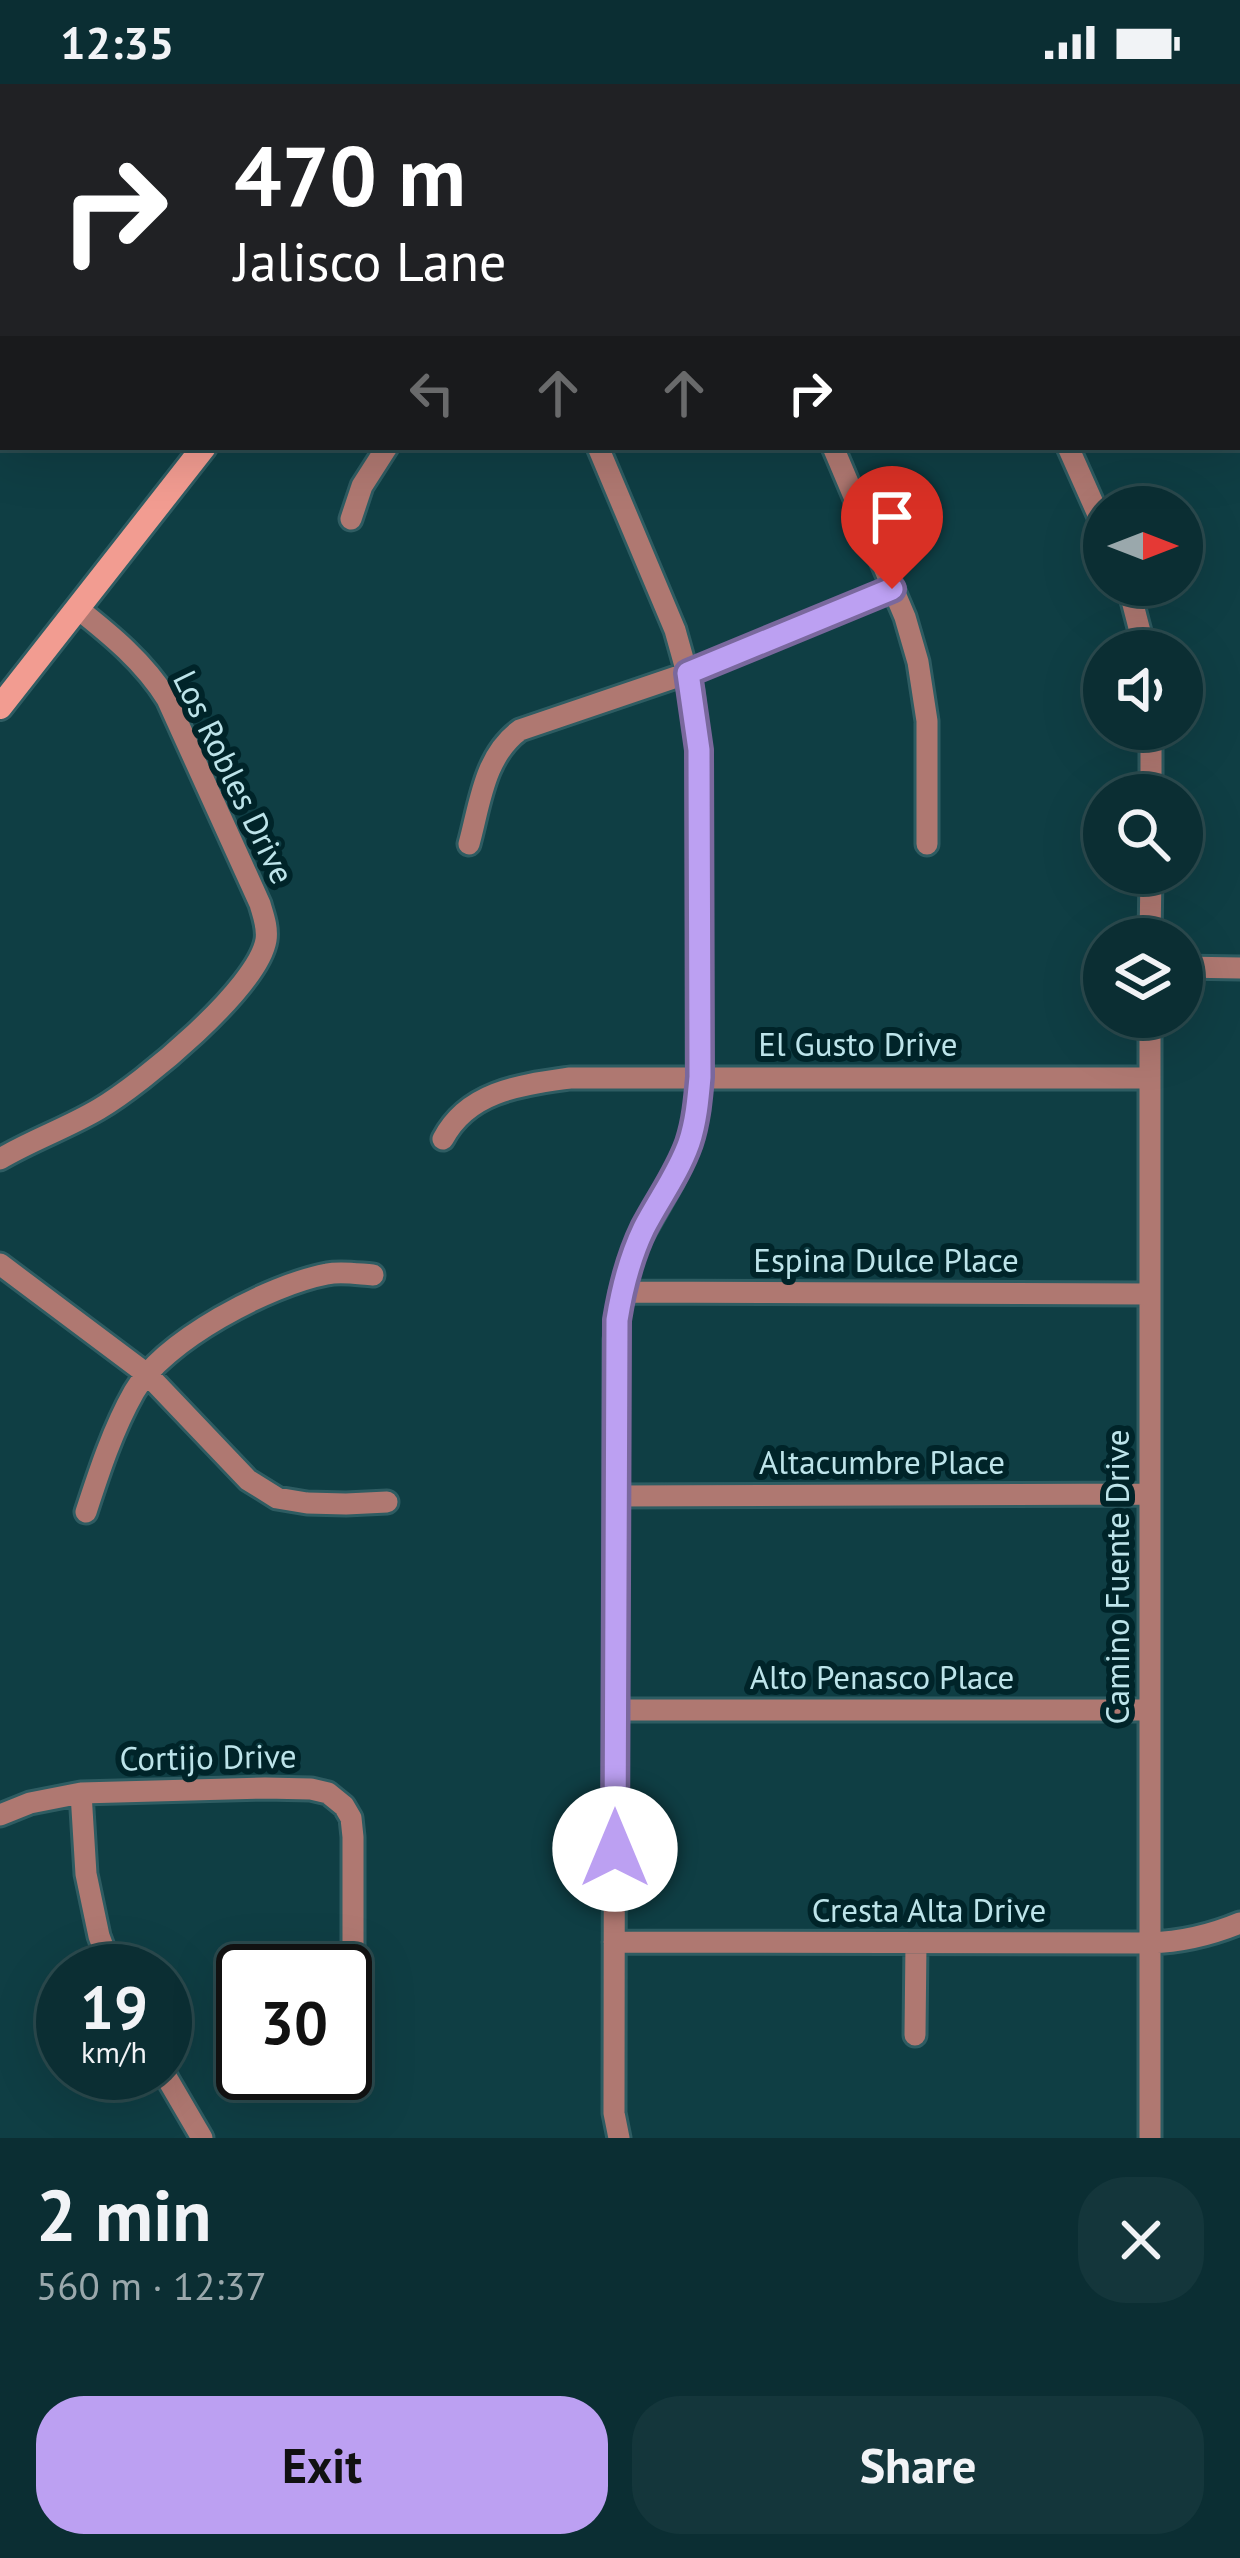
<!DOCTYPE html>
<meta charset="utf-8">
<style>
body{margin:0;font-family:"PT Sans",sans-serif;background:#14363b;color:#f1f3f6;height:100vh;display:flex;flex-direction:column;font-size:45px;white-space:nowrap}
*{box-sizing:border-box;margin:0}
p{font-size:39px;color:#9aa8ac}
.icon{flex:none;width:66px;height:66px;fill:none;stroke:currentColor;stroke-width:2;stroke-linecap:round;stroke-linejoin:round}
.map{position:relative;height:2054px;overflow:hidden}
.details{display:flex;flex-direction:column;background:#0b2e33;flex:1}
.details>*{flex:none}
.top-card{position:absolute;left:0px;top:0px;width:1242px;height:366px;box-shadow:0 12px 48px #0002,0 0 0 3px #2b4a4e;background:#202124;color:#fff;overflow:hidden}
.needle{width:78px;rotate:90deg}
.controls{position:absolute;left:1083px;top:402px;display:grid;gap:24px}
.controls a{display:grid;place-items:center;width:120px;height:120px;border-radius:50%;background:#0b2e33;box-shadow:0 12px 48px #0002,0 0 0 3px #2b4a4e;font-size:60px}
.speed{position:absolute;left:36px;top:1860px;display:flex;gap:24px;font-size:60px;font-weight:700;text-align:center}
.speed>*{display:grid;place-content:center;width:156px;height:156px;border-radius:50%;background:#0b2e33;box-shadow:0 12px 48px #0002,0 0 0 3px #2b4a4e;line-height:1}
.speed small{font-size:30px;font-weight:400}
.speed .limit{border:6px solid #111;border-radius:18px;background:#fff;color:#111}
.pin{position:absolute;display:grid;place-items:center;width:102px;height:102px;color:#fff;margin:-123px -51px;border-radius:50% 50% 50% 0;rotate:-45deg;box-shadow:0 0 12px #0007}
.pin .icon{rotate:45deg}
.me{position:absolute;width:132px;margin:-66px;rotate:0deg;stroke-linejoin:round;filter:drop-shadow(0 0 9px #0008)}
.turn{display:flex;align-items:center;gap:42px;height:252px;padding:0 36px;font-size:54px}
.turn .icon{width:156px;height:156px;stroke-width:2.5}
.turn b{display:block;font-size:84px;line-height:102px}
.lanes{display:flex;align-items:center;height:114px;padding:0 36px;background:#0003;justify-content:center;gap:60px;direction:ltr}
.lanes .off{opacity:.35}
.round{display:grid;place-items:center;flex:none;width:126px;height:126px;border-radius:48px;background:#14363b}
.summary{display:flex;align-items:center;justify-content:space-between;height:204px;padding:0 36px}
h1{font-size:72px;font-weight:700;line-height:90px}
.cta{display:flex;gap:24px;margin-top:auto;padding:24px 36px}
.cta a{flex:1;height:138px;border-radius:48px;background:#bca0f2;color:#111;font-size:48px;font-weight:700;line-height:138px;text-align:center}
.cta a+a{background:#14363b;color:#f1f3f6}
.status{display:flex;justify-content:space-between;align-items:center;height:84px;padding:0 60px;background:#0b2e33;direction:ltr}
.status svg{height:33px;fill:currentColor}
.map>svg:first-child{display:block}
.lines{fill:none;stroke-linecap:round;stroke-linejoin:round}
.stream{stroke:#2d98a5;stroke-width:4.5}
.street-casing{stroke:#2e5c62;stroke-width:27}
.secondary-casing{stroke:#2e5c62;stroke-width:30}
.street{stroke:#af7871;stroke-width:21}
.secondary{stroke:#f29c91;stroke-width:24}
.route-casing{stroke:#7a689d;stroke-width:30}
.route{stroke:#bca0f2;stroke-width:21}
.labels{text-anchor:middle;stroke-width:12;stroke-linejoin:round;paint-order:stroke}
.street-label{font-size:33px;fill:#bde4ea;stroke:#002429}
</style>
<div class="status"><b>12:35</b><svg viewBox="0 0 49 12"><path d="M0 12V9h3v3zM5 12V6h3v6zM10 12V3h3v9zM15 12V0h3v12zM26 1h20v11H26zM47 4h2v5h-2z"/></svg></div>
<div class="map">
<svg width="1240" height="2054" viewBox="0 0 1240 2054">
<rect width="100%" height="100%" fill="#0f3e44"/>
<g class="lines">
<path class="stream" d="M 443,0 L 443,2"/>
<defs>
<path id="street" d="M 702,0 L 704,3
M 931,0 L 932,3
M 1155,0 L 1156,3
M 0,118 L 3,119
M 1239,211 L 1240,213
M 598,363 L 675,546 L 692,607 L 699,666 L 698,1025 L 691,1052 L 673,1097 L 636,1162 L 621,1208 L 615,1256 L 614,2029 L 619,2054
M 833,363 L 905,533 L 918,578 L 927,637 L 927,760
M 1068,363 L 1104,444
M 351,435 L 362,402 L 387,363
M 1128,501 L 1145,567
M 1151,711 L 1151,645
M 469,760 C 480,720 484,672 520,646 L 688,589 L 892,505
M 1150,855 L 1151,789
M 1182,883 L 1240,884
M 1150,933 L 1150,2054
M 443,1055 C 468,1007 521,1001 570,994 L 1150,994
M 0,1075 C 32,1056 67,1044 99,1025 C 142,1000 258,904 266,856 C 268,843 263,831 260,820 L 167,615 C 144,578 111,551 77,524
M 0,1180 L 148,1291 L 248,1396 L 277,1414 L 307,1419 L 346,1420 L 387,1418
M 621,1208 L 1150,1210
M 615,1412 L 1150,1410
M 86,1428 C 99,1388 113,1345 134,1308 C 164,1256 269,1201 327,1190 C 341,1187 358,1190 373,1191
M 615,1626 L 1149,1626
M 81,1709 L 86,1790 L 99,1852 L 112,1887
M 0,1731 L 30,1719 L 81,1709 L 265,1704 L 311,1705 L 328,1709 L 344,1722 L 351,1734 L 353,1753 L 353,1863
M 614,1858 L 1150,1859 C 1182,1858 1211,1851 1240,1839
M 915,1951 L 916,1859
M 164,1989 L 202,2054"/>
<path id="secondary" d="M 528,3 L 532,0
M 0,623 L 204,363"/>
</defs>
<use href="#street" class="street-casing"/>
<use href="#secondary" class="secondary-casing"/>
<use href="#street" class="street"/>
<use href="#secondary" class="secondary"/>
</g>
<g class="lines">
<defs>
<path id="route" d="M 615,1765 L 617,1236 C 622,1205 630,1173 644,1144 C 659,1115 678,1090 689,1059 C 696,1038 698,1016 700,993 L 699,666 L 688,589 L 892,505"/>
</defs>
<use href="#route" class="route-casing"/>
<use href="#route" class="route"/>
</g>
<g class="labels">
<g class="street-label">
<text transform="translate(234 693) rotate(64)" y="12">Los Robles Drive</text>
<text x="858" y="972">El Gusto Drive</text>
<text x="886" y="1188">Espina Dulce Place</text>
<text x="882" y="1390">Altacumbre Place</text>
<text transform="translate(1117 1493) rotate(-90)" y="12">Camino Fuente Drive</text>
<text x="882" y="1605">Alto Penasco Place</text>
<text transform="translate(208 1673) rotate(-1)" y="12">Cortijo Drive</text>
<text x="929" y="1838">Cresta Alta Drive</text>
</g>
</g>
</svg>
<div class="controls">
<a><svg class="needle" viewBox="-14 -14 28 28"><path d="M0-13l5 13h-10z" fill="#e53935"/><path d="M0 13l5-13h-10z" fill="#9aa8ac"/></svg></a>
<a><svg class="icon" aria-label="sound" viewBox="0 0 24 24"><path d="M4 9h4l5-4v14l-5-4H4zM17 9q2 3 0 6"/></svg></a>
<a><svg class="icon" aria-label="search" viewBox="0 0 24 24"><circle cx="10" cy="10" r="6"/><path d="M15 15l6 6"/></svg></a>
<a><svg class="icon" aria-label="layers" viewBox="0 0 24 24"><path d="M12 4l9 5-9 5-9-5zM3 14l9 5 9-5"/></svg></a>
</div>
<div class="speed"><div>19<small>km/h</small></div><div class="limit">30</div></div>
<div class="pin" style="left:892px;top:505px;background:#d93025"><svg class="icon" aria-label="arrive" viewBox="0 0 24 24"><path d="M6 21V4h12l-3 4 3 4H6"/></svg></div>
<svg class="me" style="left:615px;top:1765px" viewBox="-20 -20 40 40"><circle r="19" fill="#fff"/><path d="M0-13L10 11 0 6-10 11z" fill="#bca0f2"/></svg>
<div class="top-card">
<div class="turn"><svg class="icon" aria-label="right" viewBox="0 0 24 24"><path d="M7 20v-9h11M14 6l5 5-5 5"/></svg><div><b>470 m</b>Jalisco Lane</div></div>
<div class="lanes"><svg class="icon off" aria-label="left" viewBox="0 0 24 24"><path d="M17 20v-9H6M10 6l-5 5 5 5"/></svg><svg class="icon off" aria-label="ahead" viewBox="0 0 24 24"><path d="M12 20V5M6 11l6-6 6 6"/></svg><svg class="icon off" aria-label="ahead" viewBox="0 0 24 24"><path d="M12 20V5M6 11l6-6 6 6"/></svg><svg class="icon" aria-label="right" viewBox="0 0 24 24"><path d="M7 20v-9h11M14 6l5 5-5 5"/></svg></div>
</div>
</div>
<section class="details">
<div class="summary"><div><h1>2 min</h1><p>560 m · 12:37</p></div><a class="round"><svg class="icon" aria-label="close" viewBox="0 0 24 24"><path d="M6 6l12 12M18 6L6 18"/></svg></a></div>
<div class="cta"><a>Exit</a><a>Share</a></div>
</section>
